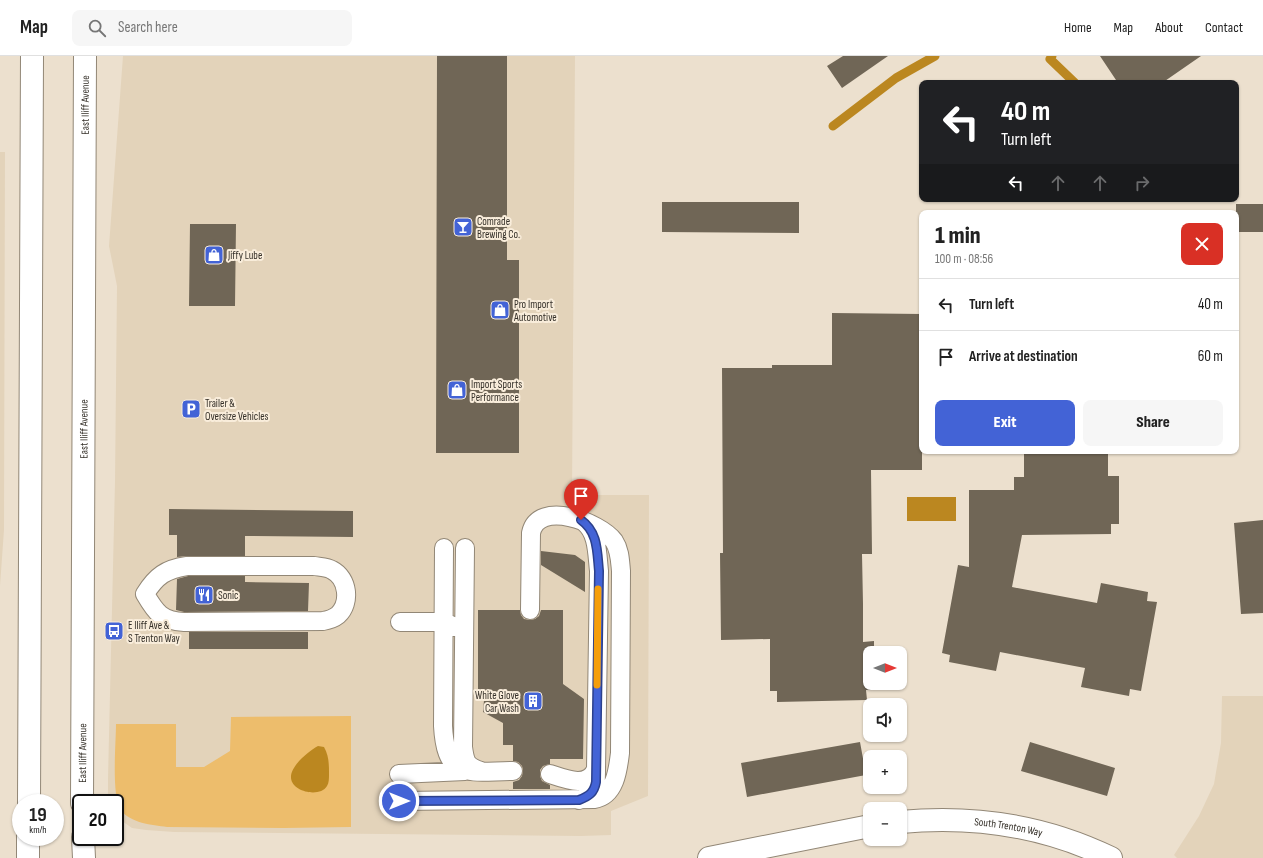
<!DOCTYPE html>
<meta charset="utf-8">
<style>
body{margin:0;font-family:"Sofia Sans Condensed",sans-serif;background:#f6f6f6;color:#222;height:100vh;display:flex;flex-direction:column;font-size:15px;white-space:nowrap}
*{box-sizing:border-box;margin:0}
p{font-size:13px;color:#767676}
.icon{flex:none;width:22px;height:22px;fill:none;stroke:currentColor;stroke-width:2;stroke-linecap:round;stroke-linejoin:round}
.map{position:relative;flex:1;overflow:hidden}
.drawer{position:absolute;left:919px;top:154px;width:320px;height:244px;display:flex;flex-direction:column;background:#fff;border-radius:8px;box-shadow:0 1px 3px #0004}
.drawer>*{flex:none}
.guide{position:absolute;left:919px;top:24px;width:320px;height:122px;border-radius:8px;box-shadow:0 1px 3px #0004;background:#202124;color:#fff;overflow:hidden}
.needle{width:26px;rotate:90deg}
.fabs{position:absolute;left:863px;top:590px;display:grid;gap:8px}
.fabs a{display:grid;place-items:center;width:44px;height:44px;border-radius:8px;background:#fff;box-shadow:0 1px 3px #0004;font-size:20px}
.speed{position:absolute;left:12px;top:738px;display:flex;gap:8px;font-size:20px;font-weight:700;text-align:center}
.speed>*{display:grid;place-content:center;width:52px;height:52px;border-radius:50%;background:#fff;box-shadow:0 1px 3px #0004;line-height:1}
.speed small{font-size:10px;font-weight:400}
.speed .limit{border:2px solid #111;border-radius:6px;background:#fff;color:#111}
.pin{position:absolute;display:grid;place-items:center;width:34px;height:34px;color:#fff;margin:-41px -17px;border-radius:50% 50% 50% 0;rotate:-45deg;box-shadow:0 0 4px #0007}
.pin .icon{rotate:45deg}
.me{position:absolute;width:44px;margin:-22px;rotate:90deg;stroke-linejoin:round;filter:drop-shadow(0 0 3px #0008)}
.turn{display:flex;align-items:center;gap:14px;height:84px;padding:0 16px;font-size:18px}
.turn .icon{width:52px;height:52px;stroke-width:2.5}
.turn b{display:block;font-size:28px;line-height:34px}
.lanes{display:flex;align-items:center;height:38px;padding:0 16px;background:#0003;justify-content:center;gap:20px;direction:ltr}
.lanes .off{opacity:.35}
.round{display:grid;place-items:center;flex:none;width:42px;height:42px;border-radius:8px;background:#f6f6f6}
.headline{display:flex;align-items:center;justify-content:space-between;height:68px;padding:0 16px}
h1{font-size:24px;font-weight:800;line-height:30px}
.action{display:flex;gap:8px;margin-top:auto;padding:8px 16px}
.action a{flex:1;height:46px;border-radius:8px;background:#4363d6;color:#fff;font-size:16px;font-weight:800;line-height:46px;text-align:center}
.action a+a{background:#f6f6f6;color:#222}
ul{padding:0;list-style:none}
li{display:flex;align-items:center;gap:12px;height:52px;padding:0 16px;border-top:1px solid #e0e0e0}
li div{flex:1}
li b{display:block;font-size:15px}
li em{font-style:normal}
header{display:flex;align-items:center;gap:24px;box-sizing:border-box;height:56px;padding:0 20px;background:#fff;border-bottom:1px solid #e0e0e0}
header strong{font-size:19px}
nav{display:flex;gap:22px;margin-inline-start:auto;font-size:14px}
.search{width:280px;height:36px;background:#f6f6f6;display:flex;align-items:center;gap:10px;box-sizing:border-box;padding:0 14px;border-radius:8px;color:#767676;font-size:15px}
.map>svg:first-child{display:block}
.built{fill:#e3d3ba}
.green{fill:#edbd6c}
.water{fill:#bb8720}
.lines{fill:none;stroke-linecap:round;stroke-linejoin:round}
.stream{stroke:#bb8720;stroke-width:9}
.building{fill:#706656}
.lane-casing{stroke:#928776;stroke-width:20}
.secondary-casing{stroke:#928776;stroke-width:24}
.primary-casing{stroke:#928776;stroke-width:24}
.lane{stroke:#fff;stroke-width:18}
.secondary{stroke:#fff;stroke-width:22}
.primary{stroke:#fff;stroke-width:22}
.route-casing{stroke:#2c408b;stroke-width:10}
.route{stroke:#4363d6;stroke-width:7}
.slow{stroke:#f59e0b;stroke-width:7}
.labels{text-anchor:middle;stroke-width:4;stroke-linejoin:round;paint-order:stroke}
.street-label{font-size:11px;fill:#353029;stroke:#f9eddb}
.poi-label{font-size:11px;fill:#353029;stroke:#f9eddb;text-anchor:start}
</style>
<header>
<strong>Map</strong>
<div class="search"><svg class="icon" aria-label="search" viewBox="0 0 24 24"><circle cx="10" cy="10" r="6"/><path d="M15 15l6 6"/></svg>Search here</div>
<nav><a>Home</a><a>Map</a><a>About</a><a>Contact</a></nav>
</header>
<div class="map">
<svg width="1263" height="802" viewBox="0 0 1263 802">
<rect width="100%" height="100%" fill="#ece0ce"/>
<path class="built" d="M 123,0 L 575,0 L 572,439 L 649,439 L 648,740 L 611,755 L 611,779 L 581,780 L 174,776 L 146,774 L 132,772 L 122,765 L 115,757 L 115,747 L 110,747 L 108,742 L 108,723 L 115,426 L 117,230 L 109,190 Z
M 0,96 L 5,96 L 4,474 L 0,530 Z
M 1222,640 L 1263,640 L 1263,802 L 1177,802 L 1174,799 L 1199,760 L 1214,728 L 1221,687 Z"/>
<path class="green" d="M 351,660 L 351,771 L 284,772 L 167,771 C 152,769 130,767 121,754 C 111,741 116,687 116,668 L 176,668 L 176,711 L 204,711 L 230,695 L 231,661 Z"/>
<path class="water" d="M 907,441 L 956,441 L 956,465 L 907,465 Z
M 318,690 L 324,691 C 329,700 329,708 329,718 C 329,722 329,727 327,730 C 320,742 292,736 291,722 C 290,710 309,695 318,690 Z"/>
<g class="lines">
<path class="stream" d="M 1052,0 L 1050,3 L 1075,27
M 833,70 L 896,22 L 935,0"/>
</g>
<path class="building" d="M 437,0 L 507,0 L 507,204 L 519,204 L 519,397 L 436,397 Z
M 843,0 L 888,0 L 842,32 L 827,10 Z
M 1100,0 L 1201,0 L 1162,27 L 1118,27 Z
M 662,146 L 799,146 L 799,177 L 662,176 Z
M 1236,148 L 1263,148 L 1263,176 L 1236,176 Z
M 190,168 L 236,168 L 235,250 L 189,250 Z
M 832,257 L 922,258 L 922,414 L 871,414 L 872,498 L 862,498 L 863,548 L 863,586 L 874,585 L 874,597 L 870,597 L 870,627 L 874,627 L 874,634 L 866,634 L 867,644 L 777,646 L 777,635 L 770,635 L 770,583 L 721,584 L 720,497 L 723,497 L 722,312 L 772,312 L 772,309 L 832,309 Z
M 1024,395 L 1108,395 L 1108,420 L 1119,420 L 1119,468 L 1111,468 L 1111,478 L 1022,479 L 1012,531 L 1097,547 L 1101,527 L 1148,536 L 1147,545 L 1157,546 L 1141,635 L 1130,633 L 1129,640 L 1081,631 L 1085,612 L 1000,596 L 996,615 L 949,606 L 950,599 L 942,597 L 958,509 L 969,511 L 969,434 L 1014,434 L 1014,421 L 1024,421 Z
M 169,453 L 353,455 L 353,481 L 245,480 L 245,500 L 187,500 L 177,501 L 177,479 L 169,479 Z
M 1263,464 L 1263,557 L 1241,558 L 1234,467 Z
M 541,495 L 575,499 L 585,506 L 585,536 L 541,509 Z
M 188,520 L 245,520 L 245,526 L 309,527 L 308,555 L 184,556 L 176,554 L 177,523 Z
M 478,554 L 520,554 L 521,559 L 524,563 L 530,564 L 535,563 L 539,560 L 541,554 L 563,554 L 563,628 L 584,643 L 583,703 L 550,703 L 550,708 L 543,710 L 540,714 L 540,720 L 542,725 L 550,729 L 550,733 L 513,733 L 513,726 L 519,724 L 522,720 L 523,714 L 522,710 L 518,706 L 513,705 L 513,689 L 503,689 L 503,667 L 483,656 L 484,644 L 478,644 Z
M 189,576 L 308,576 L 308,593 L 189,593 Z
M 860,686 L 866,719 L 747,741 L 741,707 Z
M 1030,686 L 1115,712 L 1107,740 L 1021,715 Z"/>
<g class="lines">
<defs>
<path id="lane" d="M 444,492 L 443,670 C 446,725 469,715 513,715
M 465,492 L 463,691 C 465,706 466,710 481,715
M 187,510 L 314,510 C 320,511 327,511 332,514 C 348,522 351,547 338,559 C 333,563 329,564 323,565 L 184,566 C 162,565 156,557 145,538 C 156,520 166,513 187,510 Z
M 400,566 L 444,566 L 455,571
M 399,718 L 465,715
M 550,718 C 565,723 588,733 596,713
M 579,744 C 597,737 596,730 596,713 L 599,515 C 597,498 598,477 584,466
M 399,745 L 594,743 C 615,740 618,714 620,697 L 621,515 C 620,505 620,494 614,485 C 600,466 538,443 531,477 L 530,554"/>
<g id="secondary">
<path id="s1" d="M 900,766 C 973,759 1045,770 1111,802"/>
<path d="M 709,802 L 870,770"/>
</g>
<g id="primary">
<path d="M 29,747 L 32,0"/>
<path id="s2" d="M 82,747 L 85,0"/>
<path d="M 83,781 L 84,802"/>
<path d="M 28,802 L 28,781"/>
</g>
</defs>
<use href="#lane" class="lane-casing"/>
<use href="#secondary" class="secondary-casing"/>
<use href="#primary" class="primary-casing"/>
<use href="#lane" class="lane"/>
<use href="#secondary" class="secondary"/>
<use href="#primary" class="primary"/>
</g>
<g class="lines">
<defs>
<path id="route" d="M 399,745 L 579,744 C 589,740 594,737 596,726 L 599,515 C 597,495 598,476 581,464"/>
</defs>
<use href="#route" class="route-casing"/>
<use href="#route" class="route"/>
<path class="slow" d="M 597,629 L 598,533"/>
</g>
<defs>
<symbol id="bar-square" viewBox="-11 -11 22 22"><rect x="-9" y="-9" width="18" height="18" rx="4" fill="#4363d6" stroke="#f9eddb"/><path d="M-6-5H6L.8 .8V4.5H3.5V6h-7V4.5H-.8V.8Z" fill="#fff"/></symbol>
<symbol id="shop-square" viewBox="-11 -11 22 22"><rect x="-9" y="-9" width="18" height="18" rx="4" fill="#4363d6" stroke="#f9eddb"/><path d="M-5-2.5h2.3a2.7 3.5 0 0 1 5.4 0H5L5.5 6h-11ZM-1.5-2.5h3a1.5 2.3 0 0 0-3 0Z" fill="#fff"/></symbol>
<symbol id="parking-square" viewBox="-11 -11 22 22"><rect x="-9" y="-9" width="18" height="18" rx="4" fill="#4363d6" stroke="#f9eddb"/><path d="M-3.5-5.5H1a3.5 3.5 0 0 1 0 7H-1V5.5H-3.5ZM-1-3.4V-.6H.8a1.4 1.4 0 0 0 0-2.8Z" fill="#fff"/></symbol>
<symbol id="restaurant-square" viewBox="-11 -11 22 22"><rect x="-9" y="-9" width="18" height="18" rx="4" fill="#4363d6" stroke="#f9eddb"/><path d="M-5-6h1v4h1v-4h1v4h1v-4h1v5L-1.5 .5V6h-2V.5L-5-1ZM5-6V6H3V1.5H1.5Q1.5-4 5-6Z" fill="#fff"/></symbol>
<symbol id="bus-square" viewBox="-11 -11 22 22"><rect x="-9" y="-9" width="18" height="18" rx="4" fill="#4363d6" stroke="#f9eddb"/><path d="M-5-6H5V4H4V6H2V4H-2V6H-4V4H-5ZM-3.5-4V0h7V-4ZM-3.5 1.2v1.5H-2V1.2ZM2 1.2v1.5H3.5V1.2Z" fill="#fff"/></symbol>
<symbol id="building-square" viewBox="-11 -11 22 22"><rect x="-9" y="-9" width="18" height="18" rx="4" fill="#4363d6" stroke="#f9eddb"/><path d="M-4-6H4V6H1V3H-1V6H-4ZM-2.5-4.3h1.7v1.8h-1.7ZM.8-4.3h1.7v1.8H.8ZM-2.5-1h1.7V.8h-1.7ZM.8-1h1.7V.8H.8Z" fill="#fff"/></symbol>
</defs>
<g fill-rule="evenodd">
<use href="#bar-square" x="452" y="160" width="22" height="22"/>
<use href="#shop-square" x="203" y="188" width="22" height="22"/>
<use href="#shop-square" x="489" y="243" width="22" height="22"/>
<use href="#shop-square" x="446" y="323" width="22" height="22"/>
<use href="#parking-square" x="180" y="342" width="22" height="22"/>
<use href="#restaurant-square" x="193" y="528" width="22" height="22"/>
<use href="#bus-square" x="103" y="564" width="22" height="22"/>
<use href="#building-square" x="522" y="634" width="22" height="22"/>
</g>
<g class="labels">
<g class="street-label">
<text dy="4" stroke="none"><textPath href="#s2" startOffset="698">East Iliff Avenue</textPath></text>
<text dy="4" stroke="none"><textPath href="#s2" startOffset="374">East Iliff Avenue</textPath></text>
<text dy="4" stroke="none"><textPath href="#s2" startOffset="50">East Iliff Avenue</textPath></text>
<text dy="4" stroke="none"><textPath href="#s1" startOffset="109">South Trenton Way</textPath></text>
</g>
<g class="poi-label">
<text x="477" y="169">Comrade<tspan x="477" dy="13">Brewing Co.</tspan></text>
<text x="228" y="203">Jiffy Lube</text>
<text x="514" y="252">Pro Import<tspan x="514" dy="13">Automotive</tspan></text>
<text x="471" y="332">Import Sports<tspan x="471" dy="13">Performance</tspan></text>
<text x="205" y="351">Trailer &amp;<tspan x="205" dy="13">Oversize Vehicles</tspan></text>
<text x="218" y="543">Sonic</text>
<text x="128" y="573">E Iliff Ave &amp;<tspan x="128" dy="13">S Trenton Way</tspan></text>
<text x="519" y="643" text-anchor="end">White Glove<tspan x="519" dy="13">Car Wash</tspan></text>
</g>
</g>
</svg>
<div class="fabs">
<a><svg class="needle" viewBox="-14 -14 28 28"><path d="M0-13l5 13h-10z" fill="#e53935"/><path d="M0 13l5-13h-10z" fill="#767676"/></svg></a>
<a><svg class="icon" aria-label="sound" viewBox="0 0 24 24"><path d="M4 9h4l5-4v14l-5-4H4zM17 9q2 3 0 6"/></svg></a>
<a>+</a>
<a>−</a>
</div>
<div class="speed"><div>19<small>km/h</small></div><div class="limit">20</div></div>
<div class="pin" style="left:581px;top:464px;background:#d93025"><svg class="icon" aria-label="arrive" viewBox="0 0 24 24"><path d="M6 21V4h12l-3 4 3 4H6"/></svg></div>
<svg class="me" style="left:399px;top:745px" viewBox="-20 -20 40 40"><circle r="17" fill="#4363d6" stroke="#fff" stroke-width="3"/><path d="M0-11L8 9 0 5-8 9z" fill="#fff"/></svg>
<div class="guide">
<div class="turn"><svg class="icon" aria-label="left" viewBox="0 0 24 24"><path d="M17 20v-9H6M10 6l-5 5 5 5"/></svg><div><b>40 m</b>Turn left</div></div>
<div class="lanes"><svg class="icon" aria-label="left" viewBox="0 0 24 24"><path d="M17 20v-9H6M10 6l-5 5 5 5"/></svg><svg class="icon off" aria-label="ahead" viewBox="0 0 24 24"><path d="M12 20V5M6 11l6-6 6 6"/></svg><svg class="icon off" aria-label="ahead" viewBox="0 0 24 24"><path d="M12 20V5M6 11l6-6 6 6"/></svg><svg class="icon off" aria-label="right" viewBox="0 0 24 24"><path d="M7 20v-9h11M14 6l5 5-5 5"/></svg></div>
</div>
<section class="drawer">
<div class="headline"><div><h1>1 min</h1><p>100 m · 08:56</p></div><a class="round" style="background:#d93025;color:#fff"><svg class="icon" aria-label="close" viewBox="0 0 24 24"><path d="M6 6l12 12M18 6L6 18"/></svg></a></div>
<ul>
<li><svg class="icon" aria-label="left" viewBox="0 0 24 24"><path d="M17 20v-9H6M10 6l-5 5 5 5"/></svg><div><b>Turn left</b></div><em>40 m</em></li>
<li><svg class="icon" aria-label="arrive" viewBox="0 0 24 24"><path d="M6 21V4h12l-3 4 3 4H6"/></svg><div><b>Arrive at destination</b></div><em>60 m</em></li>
</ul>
<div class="action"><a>Exit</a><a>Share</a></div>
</section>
</div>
